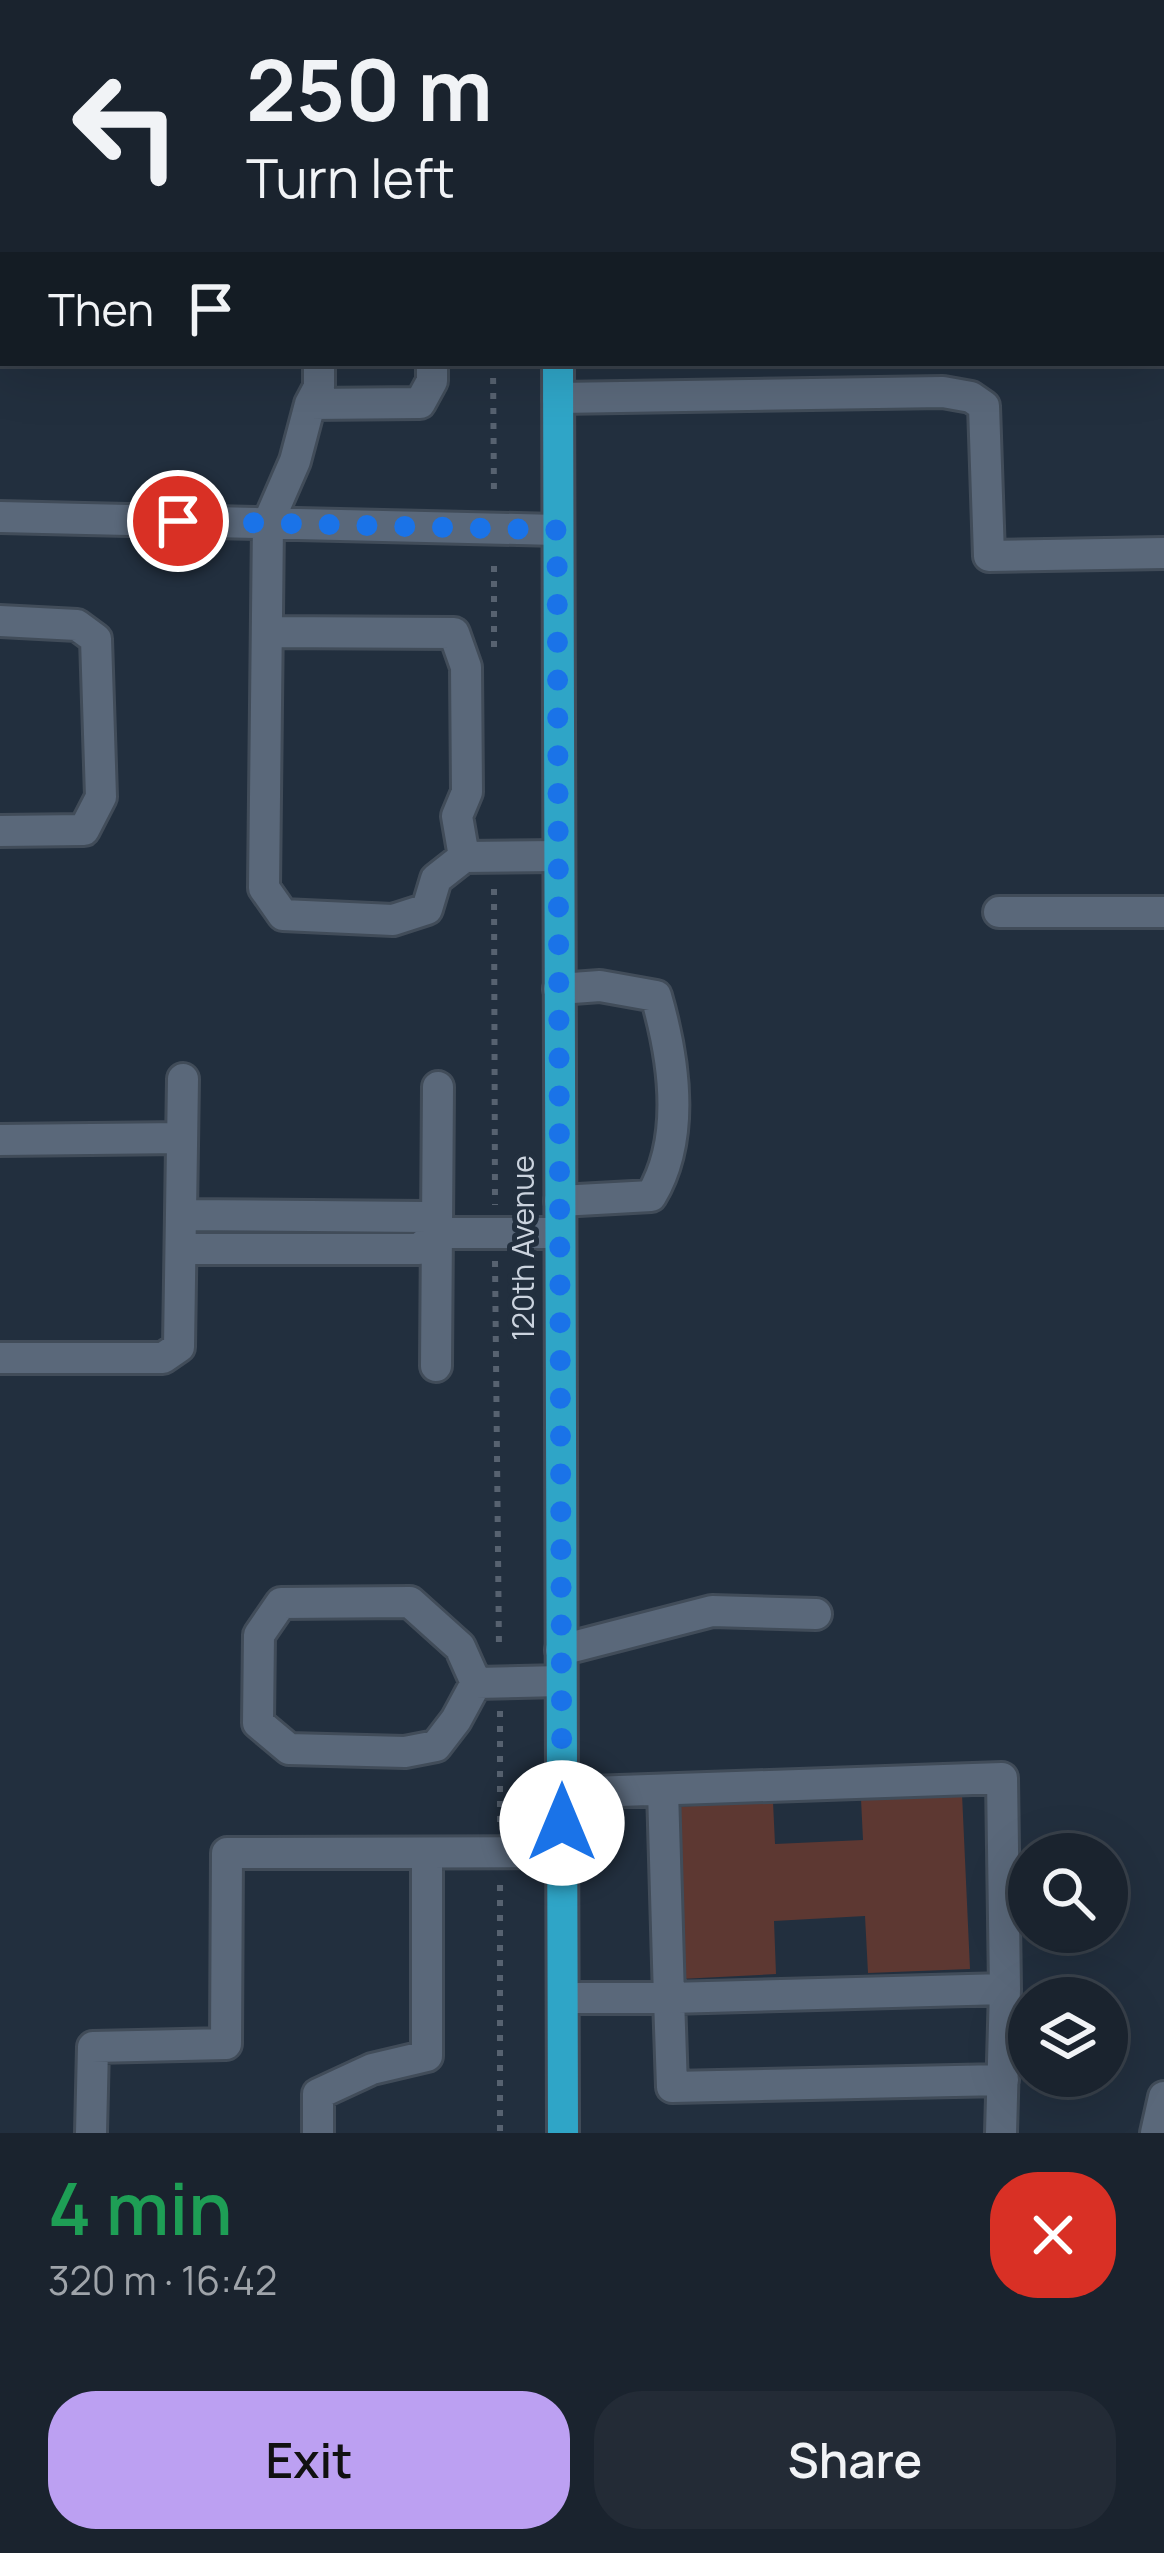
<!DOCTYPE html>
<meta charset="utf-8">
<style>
body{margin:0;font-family:Manrope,sans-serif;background:#232b36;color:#f1f3f6;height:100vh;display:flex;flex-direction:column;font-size:45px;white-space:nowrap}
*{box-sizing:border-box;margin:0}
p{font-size:39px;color:#9fa4aa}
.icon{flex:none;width:66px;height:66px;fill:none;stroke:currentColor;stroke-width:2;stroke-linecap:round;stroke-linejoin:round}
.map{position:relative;height:2133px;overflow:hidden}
.sheet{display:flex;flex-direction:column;background:#1a232e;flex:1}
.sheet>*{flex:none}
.hud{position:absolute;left:0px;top:0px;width:1164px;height:366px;box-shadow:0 12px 48px #0002,0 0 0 3px #38404a;background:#1a232e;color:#f1f3f6;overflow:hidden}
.fabs{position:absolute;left:1008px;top:1833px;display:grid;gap:24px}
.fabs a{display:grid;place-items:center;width:120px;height:120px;border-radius:50%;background:#1a232e;box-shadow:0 12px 48px #0002,0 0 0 3px #38404a;font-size:60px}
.pin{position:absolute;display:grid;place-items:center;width:102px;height:102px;color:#fff;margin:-51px;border:6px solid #fff;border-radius:50%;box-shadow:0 3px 12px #0007}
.me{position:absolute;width:132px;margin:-66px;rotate:0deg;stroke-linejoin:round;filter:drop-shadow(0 0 9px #0008)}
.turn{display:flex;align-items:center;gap:42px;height:252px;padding:0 48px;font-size:54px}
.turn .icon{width:156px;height:156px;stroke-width:2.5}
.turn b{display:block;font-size:84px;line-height:102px}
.then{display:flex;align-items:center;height:114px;padding:0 48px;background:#0003;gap:24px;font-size:45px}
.round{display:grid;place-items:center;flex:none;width:126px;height:126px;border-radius:48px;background:#232b36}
.headline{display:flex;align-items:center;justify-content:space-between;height:204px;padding:0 48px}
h1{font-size:72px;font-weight:600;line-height:90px;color:#1e9e55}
.cta{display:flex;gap:24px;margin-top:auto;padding:24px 48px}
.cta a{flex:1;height:138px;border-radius:48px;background:#bca0f2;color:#111;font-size:48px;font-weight:600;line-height:138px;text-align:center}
.cta a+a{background:#232b36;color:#f1f3f6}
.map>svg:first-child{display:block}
.building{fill:#5d3832}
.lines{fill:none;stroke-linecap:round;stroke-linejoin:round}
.minor-casing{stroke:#414c59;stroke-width:36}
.major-casing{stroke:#414c59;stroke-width:36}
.path{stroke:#576270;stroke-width:6;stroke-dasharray:6 9;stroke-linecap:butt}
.minor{stroke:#5a687a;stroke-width:30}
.major{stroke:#2fa5c7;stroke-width:30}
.route{stroke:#1a73e8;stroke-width:21;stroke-dasharray:0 37.8}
.labels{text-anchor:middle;stroke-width:10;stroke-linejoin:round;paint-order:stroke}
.street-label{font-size:30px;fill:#cbd3de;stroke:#222f3e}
</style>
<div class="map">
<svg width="1164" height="2133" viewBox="0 0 1164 2133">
<rect width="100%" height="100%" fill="#222f3e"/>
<path class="building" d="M 962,1794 L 970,1969 L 868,1973 L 865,1916 L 774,1921 L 776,1974 L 680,1979 L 673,1807 L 773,1802 L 775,1844 L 863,1840 L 861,1799 Z"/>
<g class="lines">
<defs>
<path id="minor" d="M 249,0 L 249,3
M 345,0 L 345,3
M 1161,133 L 1164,133
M 319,363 L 319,387 L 310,404 L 295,461 L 268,523 L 264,888 L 283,915 L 393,920 L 427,909 L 436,879 L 464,857 L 558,856
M 558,398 L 943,392 L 971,397 L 984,406 L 989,556 L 1164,553
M 310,404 L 420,403 L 432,381 L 432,363
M 0,517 L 557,530
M 0,621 L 77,625 L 96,639 L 101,797 L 84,830 L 0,831
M 267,632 L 454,633 L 466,667 L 467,792 L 457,816 L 464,857
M 999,912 L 1164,912
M 559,989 L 600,986 L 656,996 C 674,1059 686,1138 651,1196 L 560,1201
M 0,1140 L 182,1138
M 181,1215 L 425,1217 L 438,1233
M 181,1249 L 419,1249 L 438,1233 L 560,1233
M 0,1358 L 163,1358 L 179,1347 L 183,1079
M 436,1366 L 438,1087
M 561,1650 L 712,1611 L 816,1614
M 476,1683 L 456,1720 L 436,1746 L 405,1752 L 289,1749 L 258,1723 L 259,1635 L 281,1603 L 410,1602 L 460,1647 L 476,1683 L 561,1681
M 663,1790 L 669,1998 L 1005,1989
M 562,1793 L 1002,1778 L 1005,1989 L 1001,2133
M 563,1998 L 669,1998 L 672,2087 L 1003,2080
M 91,2133 L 93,2047 L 226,2044 L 227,1853 L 562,1852
M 318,2133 L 318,2094 L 372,2069 L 427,2056 L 427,1854
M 1156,2133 L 1164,2097"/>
<path id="major" d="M 558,3 L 558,0
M 558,363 L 563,2133"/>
</defs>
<use href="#minor" class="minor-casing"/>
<use href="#major" class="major-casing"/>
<path class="path" d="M 490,0 L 490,3
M 493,363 L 494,497
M 494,647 L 494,559
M 494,889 L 495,1205
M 495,1261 L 499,1649
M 500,1711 L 500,1823
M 500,1885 L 500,2133"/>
<use href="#minor" class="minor"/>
<use href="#major" class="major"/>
</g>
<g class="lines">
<path class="route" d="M 178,521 L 557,530 L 562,1823"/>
</g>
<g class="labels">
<g class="street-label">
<text transform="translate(524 1248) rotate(-90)" y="10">120th Avenue</text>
</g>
</g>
</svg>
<div class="fabs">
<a><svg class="icon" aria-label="search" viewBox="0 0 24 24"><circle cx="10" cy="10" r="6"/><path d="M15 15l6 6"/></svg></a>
<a><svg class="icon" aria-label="layers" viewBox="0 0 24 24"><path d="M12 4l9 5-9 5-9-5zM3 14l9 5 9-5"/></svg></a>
</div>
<div class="pin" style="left:178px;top:521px;background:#d93025"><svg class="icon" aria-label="arrive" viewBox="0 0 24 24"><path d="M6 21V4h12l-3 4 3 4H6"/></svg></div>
<svg class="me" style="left:562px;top:1823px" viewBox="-20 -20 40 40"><circle r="19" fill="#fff"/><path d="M0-13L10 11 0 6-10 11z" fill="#1a73e8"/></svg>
<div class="hud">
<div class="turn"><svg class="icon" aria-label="left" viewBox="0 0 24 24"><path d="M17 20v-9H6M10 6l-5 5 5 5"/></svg><div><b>250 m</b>Turn left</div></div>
<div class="then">Then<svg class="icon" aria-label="arrive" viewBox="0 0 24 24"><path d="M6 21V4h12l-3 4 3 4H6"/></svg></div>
</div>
</div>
<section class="sheet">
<div class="headline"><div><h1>4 min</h1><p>320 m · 16:42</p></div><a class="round" style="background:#d93025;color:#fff"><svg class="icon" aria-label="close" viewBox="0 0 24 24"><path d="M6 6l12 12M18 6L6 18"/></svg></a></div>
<div class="cta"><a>Exit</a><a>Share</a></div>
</section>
